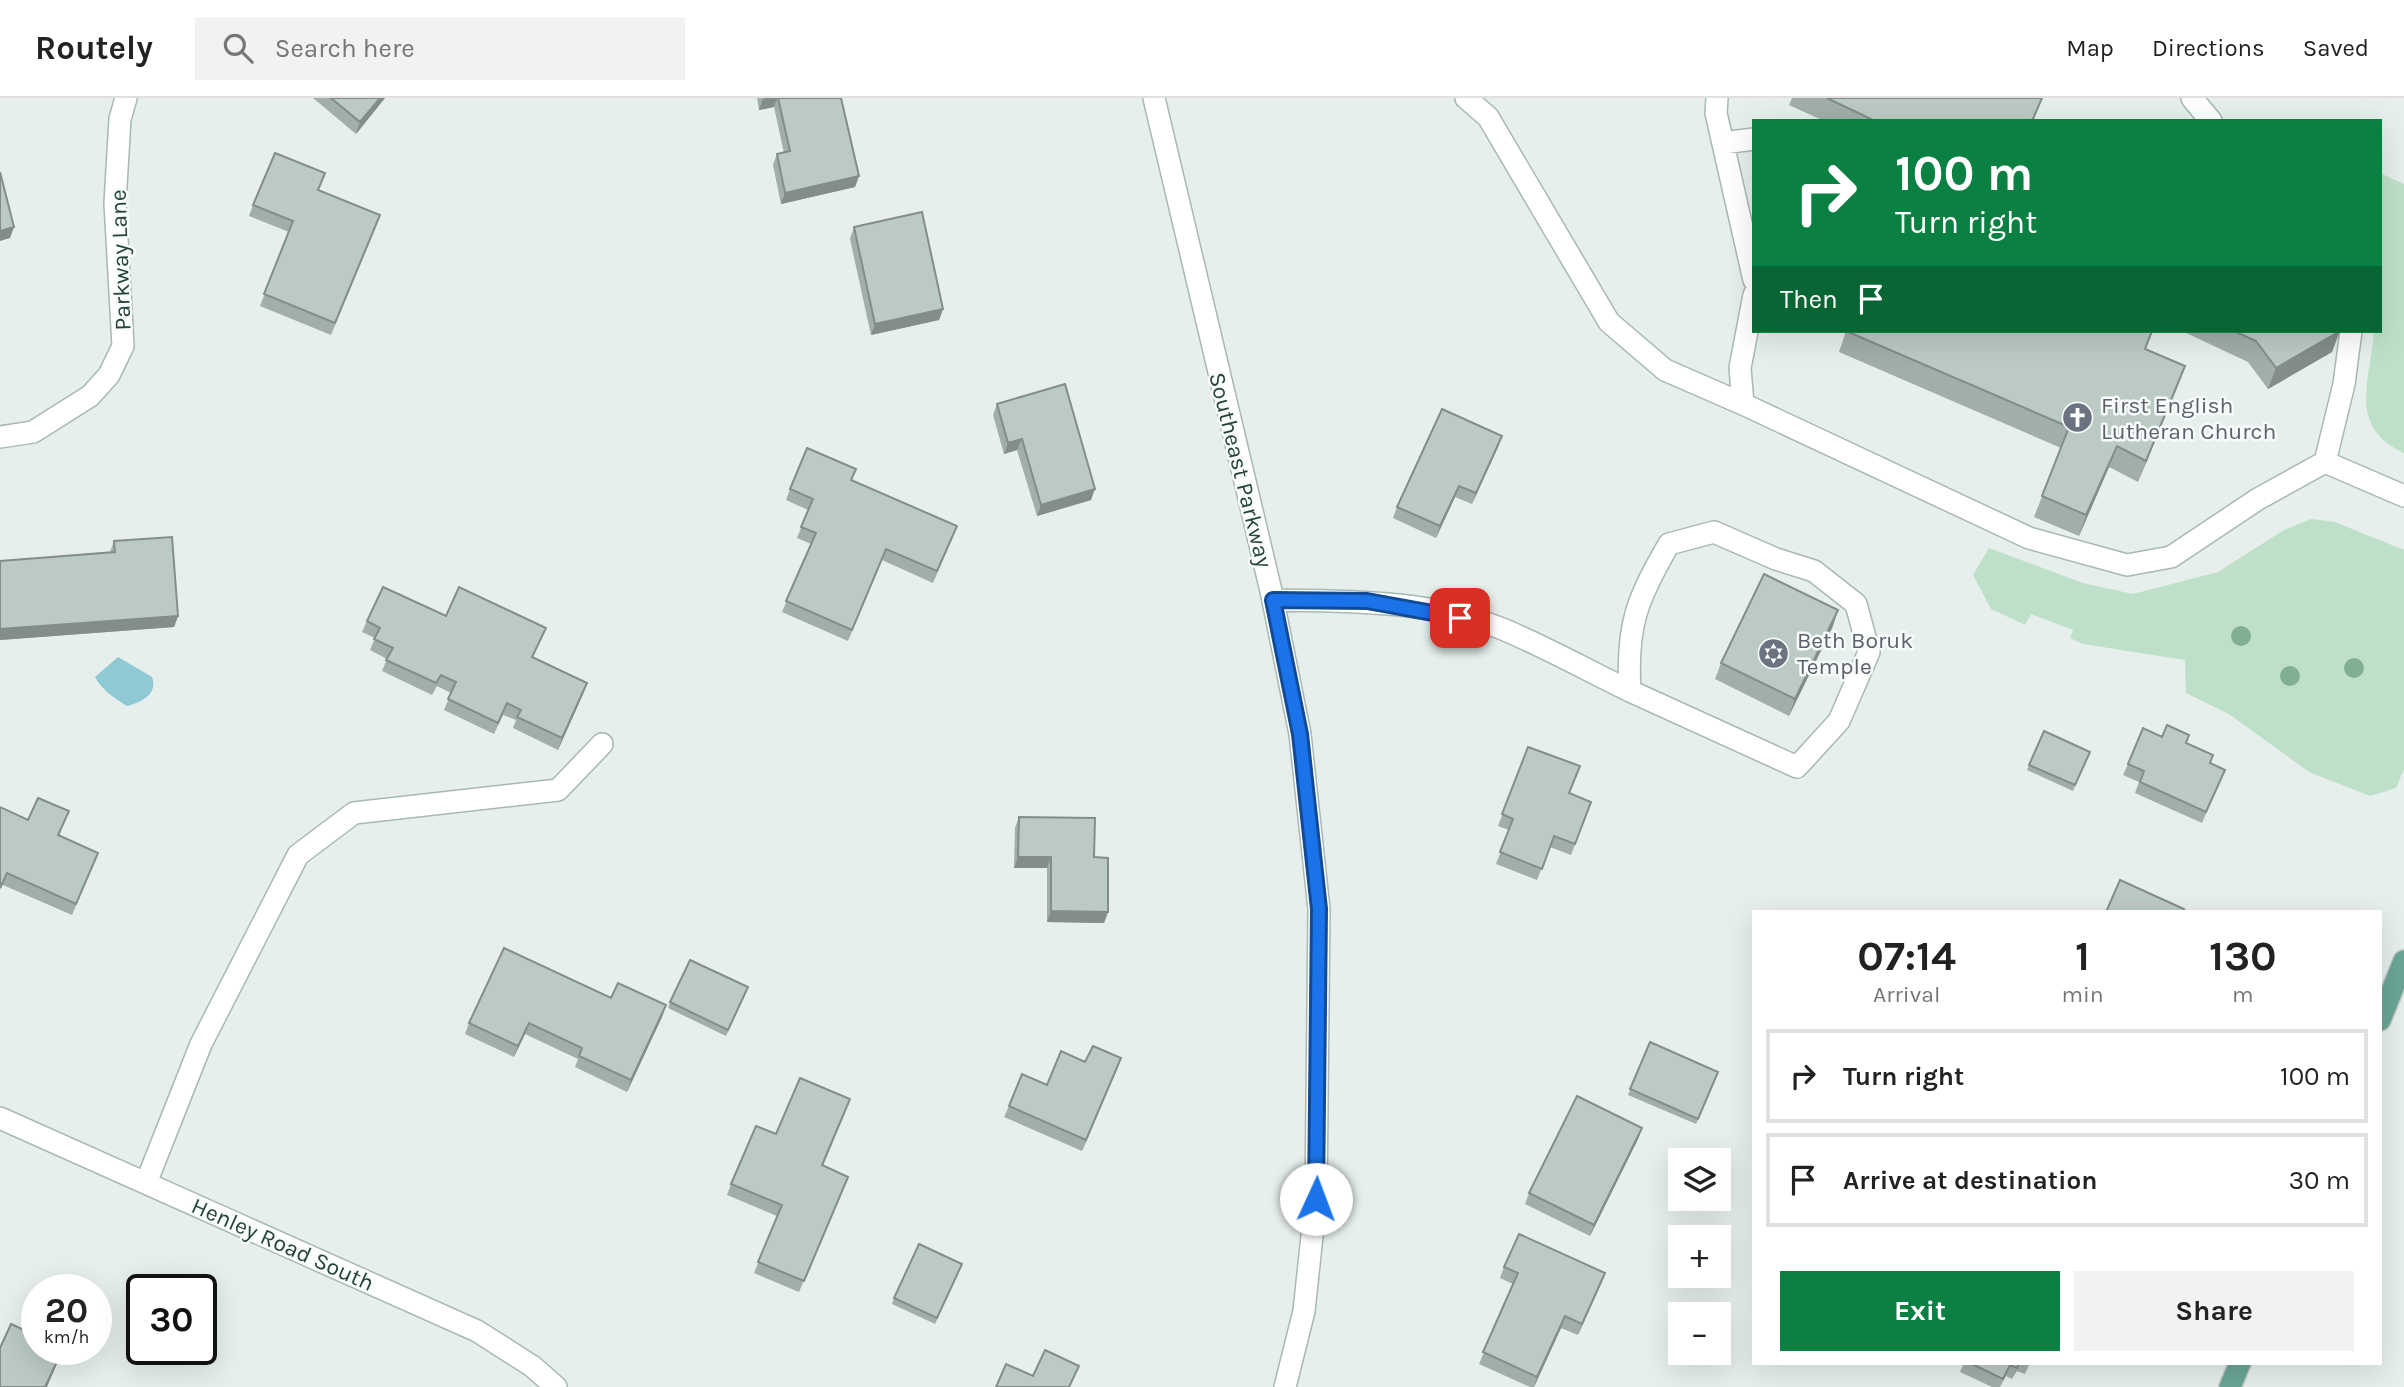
<!DOCTYPE html>
<meta charset="utf-8">
<style>
body{margin:0;font-family:Karla,sans-serif;background:#f2f2f2;color:#222;height:100vh;display:flex;flex-direction:column;font-size:26px;white-space:nowrap}
*{box-sizing:border-box;margin:0}
p{font-size:23px;color:#767676}
.icon{flex:none;width:38px;height:38px;fill:none;stroke:currentColor;stroke-width:2;stroke-linecap:round;stroke-linejoin:round}
.map{position:relative;flex:1;overflow:hidden}
.panel{position:absolute;left:1752px;top:812px;width:630px;height:455px;display:flex;flex-direction:column;background:#fff;border-radius:0px;box-shadow:0 7px 28px #0002}
.panel>*{flex:none}
.hud{position:absolute;left:1752px;top:21px;width:630px;height:214px;border-radius:0px;box-shadow:0 7px 28px #0002;background:#0b8043;color:#fff;overflow:hidden}
.controls{position:absolute;left:1668px;top:1050px;display:grid;gap:14px}
.controls a{display:grid;place-items:center;width:63px;height:63px;border-radius:0px;background:#fff;box-shadow:0 7px 28px #0002;font-size:35px}
.speed{position:absolute;left:21px;top:1176px;display:flex;gap:14px;font-size:35px;font-weight:700;text-align:center}
.speed>*{display:grid;place-content:center;width:91px;height:91px;border-radius:50%;background:#fff;box-shadow:0 7px 28px #0002;line-height:1}
.speed small{font-size:18px;font-weight:400}
.speed .limit{border:4px solid #111;border-radius:10px;background:#fff;color:#111}
.pin{position:absolute;display:grid;place-items:center;width:60px;height:60px;color:#fff;margin:-30px;border-radius:14px;box-shadow:0 4px 10px #0006}
.me{position:absolute;width:77px;margin:-38px;rotate:2deg;stroke-linejoin:round;filter:drop-shadow(0 0 5px #0008)}
.turn{display:flex;align-items:center;gap:24px;height:147px;padding:0 28px;font-size:32px}
.turn .icon{width:91px;height:91px;stroke-width:2.5}
.turn b{display:block;font-size:49px;line-height:60px}
.then{display:flex;align-items:center;height:66px;padding:0 28px;background:#0003;gap:14px;font-size:26px}
.eta{display:flex;justify-content:space-evenly;align-items:center;height:119px;text-align:center}
.eta b{font-size:42px;font-weight:700;line-height:49px}
.primary-button{display:flex;gap:14px;margin-top:auto;padding:14px 28px}
.primary-button a{flex:1;height:80px;border-radius:0px;background:#0b8043;color:#fff;font-size:28px;font-weight:700;line-height:80px;text-align:center}
.primary-button a+a{background:#f2f2f2;color:#222}
ul{padding:0;list-style:none}
li{display:flex;align-items:center;gap:21px;height:94px;margin:0 14px 10px;padding:0 14px;border:4px solid #e0e0e0;border-radius:0px}
li div{flex:1}
li b{display:block;font-size:26px}
li em{font-style:normal}
header{display:flex;align-items:center;gap:42px;box-sizing:border-box;height:98px;padding:0 35px;background:#fff;border-bottom:2px solid #e0e0e0}
header strong{font-size:33px}
nav{display:flex;gap:38px;margin-inline-start:auto;font-size:24px}
.search{width:490px;height:63px;background:#f2f2f2;display:flex;align-items:center;gap:18px;box-sizing:border-box;padding:0 24px;border-radius:0px;color:#767676;font-size:26px}
.map>svg:first-child{display:block}
.green{fill:#bfe0c8}
.water{fill:#8ec9d4}
.lines{fill:none;stroke-linecap:round;stroke-linejoin:round}
.minor-casing{stroke:#a8b8b2;stroke-width:24}
.major-casing{stroke:#c2cac8;stroke-width:24}
.minor{stroke:#fff;stroke-width:21}
.major{stroke:#6aa596;stroke-width:21}
.tree{fill:#80af93}
.wall{fill:#a1aea9}
.shaded-wall{fill:#838d89}
.building{fill:#bbcac4;stroke:#838d89;stroke-width:2}
.route-casing{stroke:#114b97;stroke-width:18}
.route{stroke:#1a73e8;stroke-width:12}
.labels{text-anchor:middle;stroke-width:5;stroke-linejoin:round;paint-order:stroke}
.street-label{font-size:23px;fill:#24423a;stroke:#f7fbf9}
.worship-label{font-size:23px;fill:#5b616d;stroke:#f7fbf9;text-anchor:start}
</style>
<header>
<strong>Routely</strong>
<div class="search"><svg class="icon" aria-label="search" viewBox="0 0 24 24"><circle cx="10" cy="10" r="6"/><path d="M15 15l6 6"/></svg>Search here</div>
<nav><a>Map</a><a>Directions</a><a>Saved</a></nav>
</header>
<div class="map">
<svg width="2404" height="1289" viewBox="0 0 2404 1289">
<rect width="100%" height="100%" fill="#e6efeb"/>
<path class="green" d="M 2380,75 L 2404,86 L 2404,355 C 2346,328 2371,281 2374,233 L 2380,233 Z
M 2311,421 L 2335,424 L 2404,452 L 2404,671 L 2396,690 L 2370,698 L 2309,674 L 2229,616 L 2186,595 L 2185,562 L 2083,546 L 2070,540 L 2073,532 L 2031,516 L 2025,527 L 1991,511 L 1973,477 L 1989,450 L 2083,485 L 2133,496 L 2218,474 L 2284,432 Z"/>
<path class="water" d="M 118,559 L 152,579 C 158,596 142,604 127,608 C 114,600 102,592 95,579 Z"/>
<g class="lines">
<defs>
<path id="minor" d="M 1154,0 L 1271,493 L 1300,636 L 1319,811 L 1316,1101 L 1304,1213 L 1285,1289
M 1466,0 L 1488,19 L 1609,224 L 1665,272 L 1743,306
M 1717,0 L 1716,15 L 1754,182
M 2192,0 L 2211,23
M 1723,45 L 1754,41
M 1754,197 L 1740,270 L 1743,306 L 2029,440 L 2127,467 L 2171,459 L 2258,401 L 2325,364 L 2404,398
M 0,339 L 33,334 L 90,298 L 109,277 L 123,248 L 115,105 L 120,21 L 126,0
M 2325,364 L 2344,286 L 2351,233
M 1714,434 L 1776,461 L 1814,473 L 1856,506 L 1869,554 L 1839,623 L 1797,669 L 1630,593 C 1626,528 1637,501 1669,446 Z
M 1273,502 C 1350,503 1432,502 1505,532 C 1547,550 1589,573 1630,593
M 0,1020 L 477,1233 L 532,1268 L 556,1289
M 146,1085 L 201,946 L 298,757 L 354,715 L 558,692 L 602,646"/>
<path id="major" d="M 2380,922 L 2404,863
M 2230,1289 L 2240,1265"/>
</defs>
<use href="#minor" class="minor-casing"/>
<use href="#major" class="major-casing"/>
<use href="#minor" class="minor"/>
<use href="#major" class="major"/>
</g>
<g class="tree">
<circle cx="2241" cy="538" r="10"/>
<circle cx="2354" cy="570" r="10"/>
<circle cx="2290" cy="578" r="10"/>
</g>
<path class="wall" d="M 313,0 L 385,0 L 356,36 Z
M 757,0 L 841,0 L 859,78 L 855,89 L 781,106 L 773,67 L 777,56 L 784,55 L 774,9 L 759,12 Z
M 1792,0 L 2042,0 L 2033,23 L 1824,23 L 1789,7 Z
M 319,92 L 376,128 L 331,237 L 260,208 L 289,134 L 249,118 L 253,107 Z
M 854,129 L 943,211 L 939,222 L 871,237 L 850,141 Z
M 1846,233 L 2146,251 L 2177,289 L 2138,384 L 2109,369 L 2079,438 L 2034,419 L 2061,350 L 1839,254 Z
M 2182,233 L 2339,233 L 2332,254 L 2268,291 L 2248,264 Z
M 997,306 L 1091,402 L 1037,418 L 1017,352 L 1004,356 L 993,317 Z
M 1498,349 L 1472,406 L 1455,399 L 1436,440 L 1393,420 L 1397,409 Z
M 852,383 L 953,439 L 933,485 L 882,462 L 848,543 L 782,514 L 811,446 L 797,440 L 808,412 L 786,402 L 790,391 Z
M 114,443 L 178,518 L 174,529 L 0,542 L 0,463 L 110,454 Z
M 446,518 L 546,530 L 533,559 L 583,596 L 558,652 L 513,630 L 516,622 L 503,617 L 494,636 L 444,612 L 451,595 L 437,588 L 432,597 L 382,573 L 387,561 L 370,552 L 375,540 L 362,534 L 367,523 Z
M 1833,528 L 1789,618 L 1715,581 L 1721,565 Z
M 2189,637 L 2186,645 L 2213,657 L 2210,666 L 2220,683 L 2202,725 L 2135,695 L 2139,684 L 2123,677 L 2128,666 L 2162,639 Z
M 1528,649 L 1570,695 L 1591,704 L 1571,757 L 1550,749 L 1537,782 L 1496,766 L 1509,732 L 1498,728 Z
M 2090,654 L 2073,693 L 2027,672 L 2029,667 Z
M 69,713 L 59,738 L 98,755 L 72,817 L 3,787 L 0,792 L 28,722 Z
M 1019,719 L 1094,759 L 1108,814 L 1104,825 L 1047,824 L 1047,770 L 1014,770 L 1015,730 Z
M 746,895 L 726,938 L 668,910 L 670,904 Z
M 611,900 L 666,907 L 662,919 L 627,994 L 575,969 L 578,961 L 525,936 L 514,959 L 465,936 L 469,925 Z
M 1650,944 L 1718,974 L 1696,1026 L 1628,997 Z
M 1085,964 L 1117,971 L 1082,1053 L 1004,1019 L 1009,1008 L 1047,987 Z
M 846,1012 L 823,1068 L 844,1090 L 799,1194 L 754,1175 L 777,1118 L 727,1097 L 731,1086 L 776,1036 Z
M 1642,1030 L 1638,1041 L 1590,1138 L 1525,1106 L 1529,1095 Z
M 1504,1169 L 1605,1175 L 1578,1237 L 1561,1230 L 1534,1289 L 1530,1289 L 1479,1266 L 1513,1186 L 1500,1180 Z
M 960,1171 L 935,1226 L 892,1206 L 894,1200 Z
M 1964,1265 L 2030,1265 L 2025,1276 L 2017,1273 L 2012,1281 L 2006,1278 L 2000,1289 L 1992,1289 L 1960,1274 Z"/>
<path class="shaded-wall" d="M 380,0 L 385,0 L 356,36 L 360,24 Z
M 766,0 L 777,0 L 774,9 L 759,12 L 763,1 Z
M 859,78 L 855,89 L 781,106 L 785,95 Z
M 14,129 L 10,140 L 0,143 L 0,133 Z
M 943,211 L 939,222 L 871,237 L 875,226 Z
M 2340,233 L 2332,254 L 2268,291 L 2276,270 Z
M 2185,268 L 2177,289 L 2138,384 L 2146,363 Z
M 1502,338 L 1498,349 L 1472,406 L 1476,395 Z
M 1022,341 L 1017,352 L 1004,356 L 1008,345 Z
M 2117,348 L 2109,369 L 2079,438 L 2086,417 Z
M 1459,388 L 1455,399 L 1436,440 L 1440,428 Z
M 1095,391 L 1091,402 L 1037,418 L 1041,407 Z
M 1838,512 L 1833,528 L 1789,618 L 1795,601 Z
M 178,518 L 174,529 L 0,542 L 0,531 Z
M 587,585 L 583,596 L 558,652 L 562,640 Z
M 1018,759 L 1051,759 L 1047,770 L 1014,770 Z
M 1051,813 L 1108,814 L 1104,825 L 1047,824 Z
M 666,907 L 662,919 L 627,994 L 631,982 Z
M 529,925 L 525,936 L 514,959 L 518,948 Z
M 1121,960 L 1117,971 L 1082,1053 L 1086,1042 Z
M 1642,1030 L 1638,1041 L 1590,1138 L 1594,1127 Z
M 1605,1175 L 1601,1186 L 1578,1237 L 1582,1226 Z
M 1565,1218 L 1561,1230 L 1534,1289 L 1537,1279 Z
M 63,1251 L 47,1289 L 45,1289 Z"/>
<path class="building" d="M 331,0 L 380,0 L 360,24 Z
M 778,0 L 841,0 L 859,78 L 785,95 L 777,56 L 790,53 Z
M 1827,0 L 2042,0 L 2032,23 L 1875,23 Z
M 275,55 L 325,75 L 318,92 L 380,117 L 335,225 L 264,196 L 293,123 L 253,107 Z
M 0,74 L 14,129 L 0,133 Z
M 922,114 L 943,211 L 875,226 L 854,129 Z
M 1846,233 L 2152,233 L 2145,251 L 2185,268 L 2146,363 L 2117,348 L 2086,417 L 2042,398 L 2069,329 Z
M 2234,233 L 2340,233 L 2276,270 L 2256,243 Z
M 1065,286 L 1095,391 L 1041,407 L 1022,341 L 1008,345 L 997,306 Z
M 1442,311 L 1502,338 L 1476,395 L 1459,388 L 1440,428 L 1397,409 Z
M 807,350 L 856,371 L 851,382 L 957,428 L 937,473 L 886,451 L 852,532 L 786,503 L 816,435 L 801,429 L 813,401 L 790,391 Z
M 172,439 L 178,518 L 0,531 L 0,463 L 115,454 L 114,443 Z
M 1764,476 L 1838,512 L 1795,601 L 1721,565 Z
M 383,489 L 446,518 L 459,489 L 546,530 L 532,559 L 587,585 L 562,640 L 517,619 L 521,612 L 507,605 L 498,625 L 448,601 L 456,584 L 441,577 L 436,585 L 386,562 L 393,550 L 374,541 L 380,530 L 367,523 Z
M 2167,627 L 2189,637 L 2186,645 L 2213,657 L 2210,665 L 2225,672 L 2206,714 L 2140,684 L 2144,673 L 2128,666 L 2143,630 L 2162,639 Z
M 2044,633 L 2090,654 L 2075,687 L 2029,667 Z
M 1528,649 L 1580,668 L 1569,695 L 1591,704 L 1575,746 L 1554,738 L 1542,771 L 1500,754 L 1513,721 L 1502,716 Z
M 38,700 L 69,713 L 58,737 L 98,755 L 76,806 L 7,775 L 0,790 L 0,709 L 28,722 Z
M 1019,719 L 1095,720 L 1094,759 L 1108,760 L 1108,814 L 1051,813 L 1051,759 L 1018,759 Z
M 2120,782 L 2184,811 L 2183,814 L 2106,814 Z
M 504,850 L 611,900 L 618,885 L 666,907 L 631,982 L 579,958 L 582,950 L 529,925 L 518,948 L 469,925 Z
M 690,862 L 748,889 L 728,932 L 670,904 Z
M 1650,944 L 1718,974 L 1698,1021 L 1630,991 Z
M 1093,948 L 1121,960 L 1086,1042 L 1009,1008 L 1022,976 L 1047,987 L 1061,953 L 1085,964 Z
M 800,980 L 850,1001 L 822,1067 L 848,1079 L 804,1183 L 758,1164 L 782,1107 L 731,1086 L 756,1028 L 776,1036 Z
M 1577,998 L 1642,1030 L 1594,1127 L 1529,1095 Z
M 1519,1136 L 1605,1175 L 1582,1226 L 1565,1218 L 1537,1279 L 1483,1254 L 1518,1175 L 1504,1169 Z
M 919,1146 L 962,1166 L 937,1220 L 894,1200 Z
M 11,1226 L 37,1238 L 37,1251 L 63,1251 L 45,1289 L 0,1289 L 0,1250 Z
M 1045,1252 L 1079,1268 L 1069,1289 L 996,1289 L 1006,1266 L 1033,1278 Z
M 1970,1265 L 2019,1265 L 2017,1270 L 2010,1267 L 2003,1281 Z"/>
<g class="lines">
<defs>
<path id="route" d="M 1316,1101 L 1319,811 L 1300,636 L 1273,502 L 1367,503 L 1460,520"/>
</defs>
<use href="#route" class="route-casing"/>
<use href="#route" class="route"/>
</g>
<defs>
<symbol id="church-disc" viewBox="-11 -11 22 22"><circle r="9.5" fill="#6b7280" stroke="#f7fbf9"/><path d="M-1.2-6h2.4v3.5h3.3v2.4h-3.3V6h-2.4V-.1h-3.3v-2.4h3.3Z" fill="#fff"/></symbol>
<symbol id="synagogue-disc" viewBox="-11 -11 22 22"><circle r="9.5" fill="#6b7280" stroke="#f7fbf9"/><path d="M0-6.5L5.6 3.2H-5.6ZM0 6.5L5.6-3.2H-5.6Z" fill="#fff"/></symbol>
</defs>
<g fill-rule="evenodd">
<use href="#church-disc" x="2060" y="302" width="35" height="35"/>
<use href="#synagogue-disc" x="1756" y="538" width="35" height="35"/>
</g>
<g class="labels">
<g class="street-label">
<text transform="translate(120 162) rotate(-92)" y="8">Parkway Lane</text>
<text transform="translate(1241 372) rotate(76)" y="8">Southeast Parkway</text>
<text transform="translate(283 1146) rotate(24)" y="8">Henley Road South</text>
</g>
<g class="worship-label">
<text x="2101" y="315">First English<tspan x="2101" dy="26">Lutheran Church</tspan></text>
<text x="1797" y="550">Beth Boruk<tspan x="1797" dy="26">Temple</tspan></text>
</g>
</g>
</svg>
<div class="controls">
<a><svg class="icon" aria-label="layers" viewBox="0 0 24 24"><path d="M12 4l9 5-9 5-9-5zM3 14l9 5 9-5"/></svg></a>
<a>+</a>
<a>−</a>
</div>
<div class="speed"><div>20<small>km/h</small></div><div class="limit">30</div></div>
<div class="pin" style="left:1460px;top:520px;background:#d93025"><svg class="icon" aria-label="arrive" viewBox="0 0 24 24"><path d="M6 21V4h12l-3 4 3 4H6"/></svg></div>
<svg class="me" style="left:1316px;top:1101px" viewBox="-20 -20 40 40"><circle r="19" fill="#fff"/><path d="M0-13L10 11 0 6-10 11z" fill="#1a73e8"/></svg>
<div class="hud">
<div class="turn"><svg class="icon" aria-label="right" viewBox="0 0 24 24"><path d="M7 20v-9h11M14 6l5 5-5 5"/></svg><div><b>100 m</b>Turn right</div></div>
<div class="then">Then<svg class="icon" aria-label="arrive" viewBox="0 0 24 24"><path d="M6 21V4h12l-3 4 3 4H6"/></svg></div>
</div>
<section class="panel">
<div class="eta">
<div><b>07:14</b><p>Arrival</p></div>
<div><b>1</b><p>min</p></div>
<div><b>130</b><p>m</p></div>
</div>
<ul>
<li><svg class="icon" aria-label="right" viewBox="0 0 24 24"><path d="M7 20v-9h11M14 6l5 5-5 5"/></svg><div><b>Turn right</b></div><em>100 m</em></li>
<li><svg class="icon" aria-label="arrive" viewBox="0 0 24 24"><path d="M6 21V4h12l-3 4 3 4H6"/></svg><div><b>Arrive at destination</b></div><em>30 m</em></li>
</ul>
<div class="primary-button"><a>Exit</a><a>Share</a></div>
</section>
</div>
